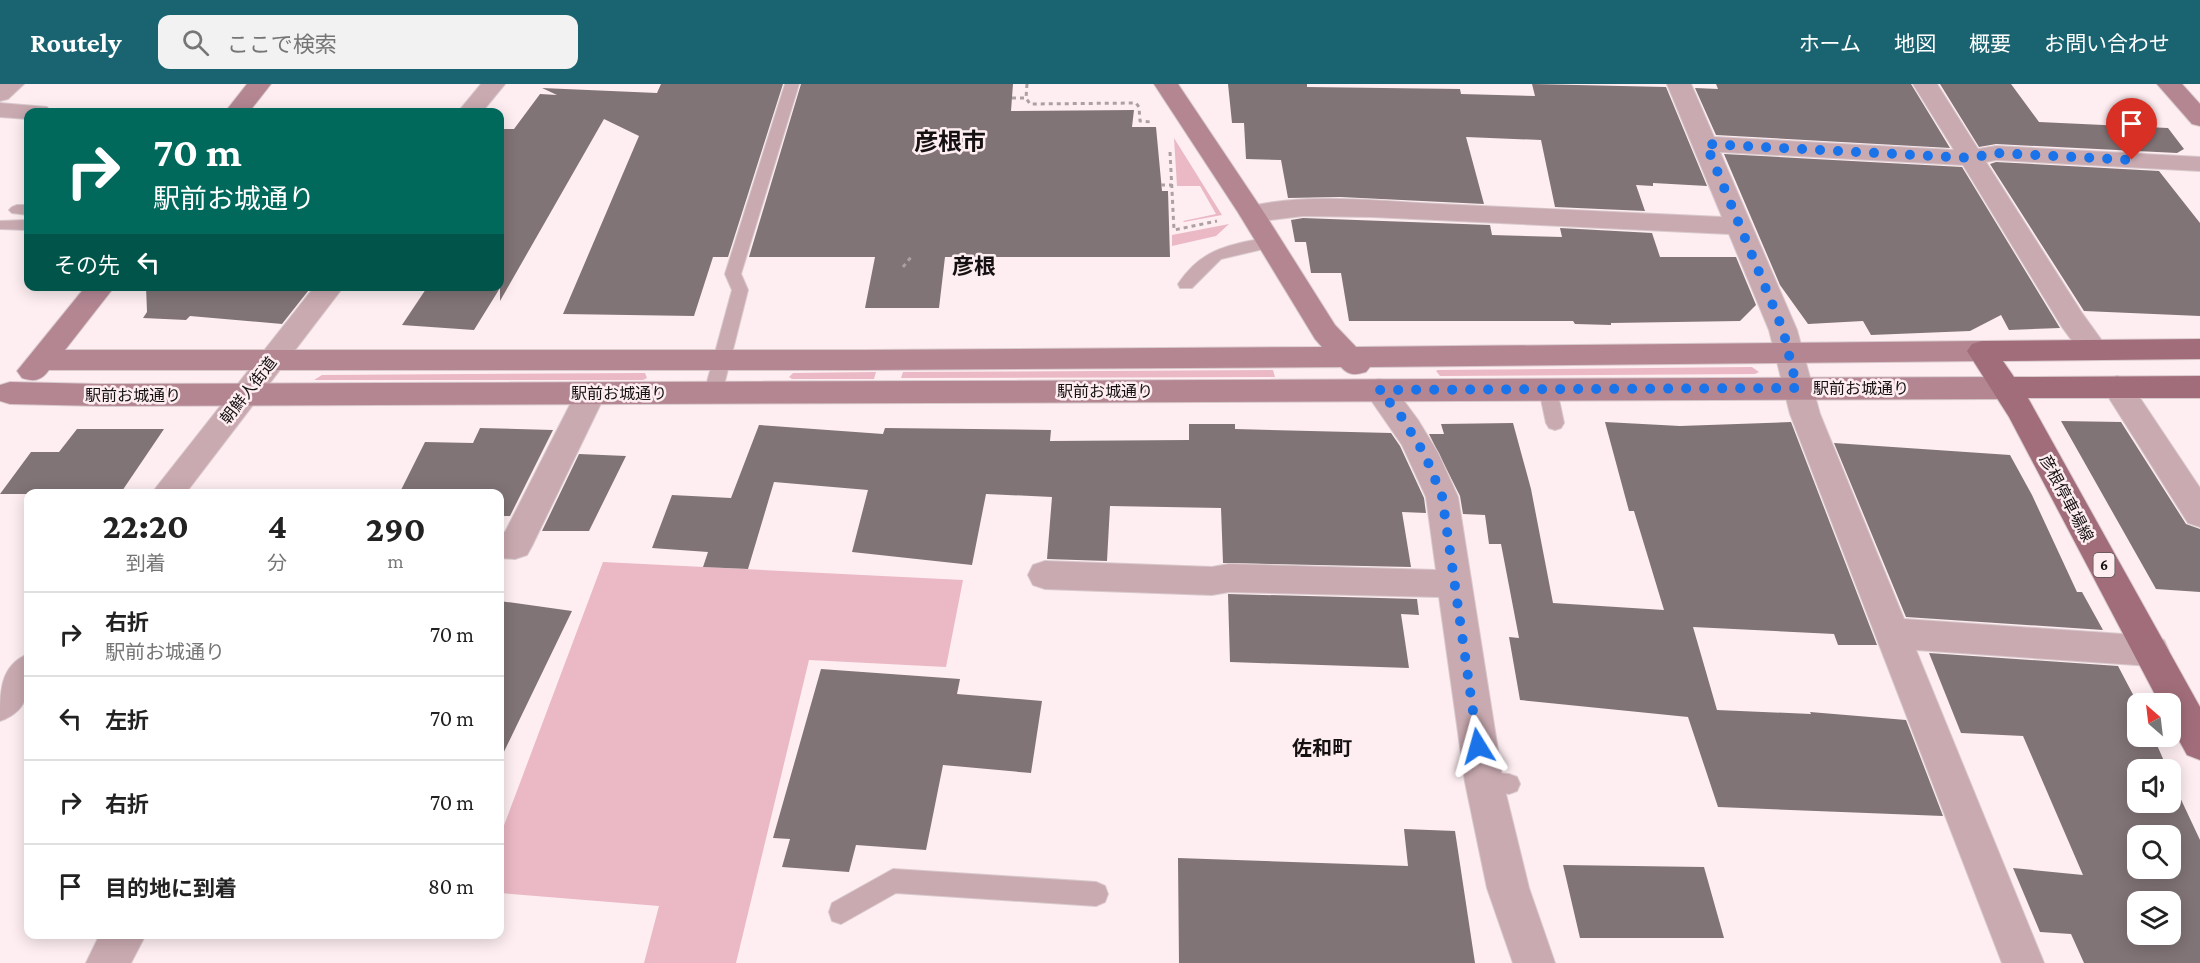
<!DOCTYPE html>
<html lang="ja">
<meta charset="utf-8">
<style>
body{margin:0;font-family:"Crimson Pro","Noto Sans JP",serif;background:#f2f2f2;color:#222;height:100vh;display:flex;flex-direction:column;font-size:22px;white-space:nowrap}
*{box-sizing:border-box;margin:0}
p{font-size:20px;color:#767676}
.icon{flex:none;width:33px;height:33px;fill:none;stroke:currentColor;stroke-width:2;stroke-linecap:round;stroke-linejoin:round}
.map{position:relative;flex:1;overflow:hidden}
.panel{position:absolute;left:24px;top:405px;width:480px;height:450px;display:flex;flex-direction:column;background:#fff;border-radius:12px;box-shadow:0 3px 15px #0003}
.panel>*{flex:none}
.hud{position:absolute;left:24px;top:24px;width:480px;height:183px;border-radius:12px;box-shadow:0 3px 15px #0003;background:#00695c;color:#fff;overflow:hidden}
.needle{width:39px;rotate:332deg}
.controls{position:absolute;left:2127px;top:609px;display:grid;gap:12px}
.controls a{display:grid;place-items:center;width:54px;height:54px;border-radius:12px;background:#fff;box-shadow:0 3px 15px #0003;font-size:30px}
.pin{position:absolute;display:grid;place-items:center;width:51px;height:51px;color:#fff;margin:-62px -26px;border-radius:50% 50% 50% 0;rotate:-45deg;box-shadow:0 0 6px #0007}
.pin .icon{rotate:45deg}
.me{position:absolute;width:66px;margin:-33px;rotate:352deg;stroke-linejoin:round;filter:drop-shadow(0 0 4px #0008)}
.turn{display:flex;align-items:center;gap:21px;height:126px;padding:0 30px;font-size:27px}
.turn .icon{width:78px;height:78px;stroke-width:2.5}
.turn b{display:block;font-size:42px;line-height:51px}
.then{display:flex;align-items:center;height:57px;padding:0 30px;background:#0003;gap:12px;font-size:22px}
.eta{display:flex;justify-content:space-evenly;align-items:center;height:102px;text-align:center}
.eta b{font-size:36px;font-weight:700;line-height:42px}
ul{padding:0;list-style:none}
li{display:flex;align-items:center;gap:18px;height:84px;padding:0 30px;border-top:2px solid #e0e0e0}
li div{flex:1}
li b{display:block;font-size:22px}
li em{font-style:normal}
header{display:flex;align-items:center;gap:36px;box-sizing:border-box;height:84px;padding:0 30px;background:#1a6471;color:#fff}
header strong{font-size:28px}
nav{display:flex;gap:33px;margin-inline-start:auto;font-size:21px}
.search{width:420px;height:54px;background:#f2f2f2;display:flex;align-items:center;gap:15px;box-sizing:border-box;padding:0 21px;border-radius:12px;color:#767676;font-size:22px}
.map>svg:first-child{display:block}
.green{fill:#eab9c5}
.building{fill:#817477;fill-rule:evenodd}
.lines{fill:none;stroke-linecap:round;stroke-linejoin:round}
.lane-casing{stroke:#d9cace;stroke-width:2}
.street-casing{stroke:#d9cace;stroke-width:2}
.secondary-casing{stroke:#d9cace;stroke-width:2}
.primary-casing{stroke:#d9cace;stroke-width:2}
.path{stroke:#aca0a3;stroke-width:3;stroke-dasharray:4 4;stroke-linecap:butt}
.lane{fill:#c9aab1;fill-rule:evenodd}
.street{fill:#c9aab1;fill-rule:evenodd}
.secondary{fill:#b38692;fill-rule:evenodd}
.primary{fill:#a26d7b;fill-rule:evenodd}
.route{stroke:#1a73e8;stroke-width:10;stroke-dasharray:0 18}
.labels{text-anchor:middle;stroke-width:5;stroke-linejoin:round;paint-order:stroke}
.shield{fill:#feeef2;stroke:#5b5354;stroke-width:1.5}
.shield-label{font-size:15px;font-weight:bold;fill:#151011}
.street-label{font-size:16px;fill:#151011;stroke:#feeef2}
.quarter-label{font-size:20px;font-weight:bold;fill:#151011;stroke:#feeef2}
.district-label{font-size:22px;font-weight:bold;fill:#151011;stroke:#feeef2}
.far-town-label{font-size:24px;font-weight:bold;fill:#151011;stroke:#feeef2}
</style>
<header>
<strong>Routely</strong>
<div class="search"><svg class="icon" aria-label="search" viewBox="0 0 24 24"><circle cx="10" cy="10" r="6"/><path d="M15 15l6 6"/></svg>ここで検索</div>
<nav><a>ホーム</a><a>地図</a><a>概要</a><a>お問い合わせ</a></nav>
</header>
<div class="map">
<svg width="2200" height="879" viewBox="0 0 2200 879">
<rect width="100%" height="100%" fill="#feeef2"/>
<path class="green" d="M 1174,54 L 1222,131 L 1184,138 L 1183,137 L 1216,130 L 1200,102 L 1177,102 Z
M 1229,140 L 1216,152 L 1172,162 L 1172,151 Z
M 1752,283 L 1759,288 L 1755,290 L 1440,292 L 1436,287 L 1438,286 Z
M 1273,286 L 1275,293 L 901,294 L 903,288 Z
M 876,288 L 874,295 L 792,295 L 789,293 L 793,289 Z
M 645,289 L 647,294 L 643,296 L 314,296 L 322,291 Z
M 603,478 L 963,496 L 946,583 L 809,576 L 736,879 L 644,879 L 659,822 L 500,809 L 500,752 Z"/>
<path class="building" d="M 661,0 L 783,0 L 728,173 L 713,173 L 694,232 L 563,230 L 639,52 L 604,35 L 500,217 L 500,204 L 474,246 L 402,241 L 428,202 L 500,202 L 500,45 L 514,45 L 540,10 L 557,11 L 542,4 L 657,9 Z
M 801,0 L 1013,0 L 1011,27 L 1134,26 L 1132,43 L 1156,43 L 1162,107 L 1168,107 L 1170,173 L 945,173 L 939,224 L 865,224 L 875,173 L 749,173 Z
M 1228,0 L 1307,0 L 1307,3 L 1460,5 L 1461,10 L 1535,12 L 1532,0 L 1666,3 L 1707,102 L 1653,99 L 1653,102 L 1636,101 L 1645,127 L 1555,123 L 1541,56 L 1466,53 L 1484,120 L 1340,113 L 1288,114 L 1281,76 L 1246,75 L 1244,39 L 1232,39 Z
M 1716,0 L 1911,0 L 1950,64 L 1716,51 L 1695,4 L 1718,5 Z
M 1940,0 L 2011,0 L 2039,38 L 2168,44 L 2184,65 L 2177,69 L 1996,60 L 1979,63 Z
M 1724,70 L 1962,83 L 2060,244 L 2009,246 L 2001,231 L 1970,247 L 1871,251 L 1863,237 L 1808,240 L 1780,201 Z
M 1996,78 L 2159,87 L 2200,139 L 2200,232 L 2084,227 L 1990,80 Z
M 1303,134 L 1490,141 L 1492,151 L 1562,153 L 1560,144 L 1652,149 L 1660,173 L 1736,173 L 1756,221 L 1740,237 L 1611,239 L 1611,241 L 1575,240 L 1573,237 L 1349,237 L 1341,189 L 1311,189 L 1306,158 L 1295,158 L 1291,136 Z
M 146,202 L 312,202 L 282,240 L 190,232 L 186,236 L 143,234 L 147,228 Z
M 2061,337 L 2121,338 L 2186,440 L 2200,445 L 2200,508 L 2156,505 Z
M 1605,338 L 1680,342 L 1791,338 L 1877,561 L 1838,561 L 1834,550 L 1693,543 L 1717,626 L 1811,630 L 1810,628 L 1906,636 L 1943,732 L 1718,723 L 1688,633 L 1520,616 L 1509,553 L 1519,554 L 1501,460 L 1489,460 L 1485,431 L 1463,430 L 1460,412 L 1429,350 L 1444,350 L 1441,340 L 1513,339 L 1531,405 L 1553,519 L 1664,526 L 1634,427 L 1629,427 Z
M 1189,340 L 1235,340 L 1235,345 L 1391,349 L 1400,362 L 1424,414 L 1426,429 L 1402,428 L 1411,483 L 1223,479 L 1221,424 L 1110,422 L 1107,477 L 1047,475 L 1052,413 L 986,410 L 972,481 L 852,468 L 868,406 L 774,398 L 748,485 L 703,483 L 708,468 L 652,464 L 672,411 L 731,414 L 759,341 L 883,350 L 885,344 L 1051,346 L 1050,357 L 1189,356 Z
M 480,344 L 553,346 L 510,432 L 500,432 L 500,410 L 399,410 L 425,358 L 473,359 Z
M 77,345 L 164,345 L 120,410 L 0,410 L 31,368 L 59,368 Z
M 1834,359 L 2010,371 L 2032,411 L 2077,508 L 2082,508 L 2103,546 L 1906,533 Z
M 579,370 L 626,372 L 589,447 L 542,447 Z
M 1228,510 L 1417,515 L 1419,531 L 1401,530 L 1409,584 L 1230,578 Z
M 500,517 L 572,527 L 500,676 Z
M 1929,569 L 2118,582 L 2138,620 L 2138,652 L 2153,652 L 2168,686 L 2138,686 L 2138,718 L 2170,718 L 2170,692 L 2200,756 L 2200,879 L 2084,879 L 2071,850 L 2040,848 L 2013,784 L 2083,791 L 2023,652 L 1961,649 ZM 2138,752 L 2170,752 L 2170,784 L 2138,784 ZM 2138,818 L 2170,818 L 2170,850 L 2138,850 Z
M 821,585 L 960,595 L 957,610 L 1042,617 L 1031,689 L 943,681 L 926,766 L 856,761 L 849,788 L 782,783 L 790,755 L 773,754 Z
M 1404,745 L 1455,747 L 1475,879 L 1179,879 L 1178,774 L 1408,782 Z
M 1563,781 L 1704,783 L 1724,854 L 1580,854 Z"/>
<g class="lines">
<defs>
<path id="lane" d="M 785,0 L 799,0 L 741,190 L 748,206 L 722,309 L 719,313 L 713,315 L 707,313 L 704,309 L 732,206 L 725,190 Z
M 17,121 L 28,121 L 28,131 L 12,129 L 9,126 L 12,123 Z
M 28,136 L 28,146 L 0,145 L 0,137 Z
M 1270,153 L 1278,158 L 1276,162 L 1221,175 L 1192,204 L 1180,204 L 1178,200 C 1203,163 1230,161 1270,153 Z
M 1548,300 L 1554,302 L 1557,306 L 1564,339 L 1561,344 L 1555,346 L 1549,344 L 1546,339 L 1539,306 L 1542,302 Z
M 1484,688 L 1509,690 L 1517,693 L 1520,700 L 1517,707 L 1509,710 L 1476,705 L 1473,698 L 1476,691 Z
M 893,785 L 1096,798 L 1105,802 L 1108,810 L 1105,818 L 1096,822 L 896,809 L 841,840 L 832,837 L 829,828 L 832,819 Z"/>
<path id="street" d="M 0,0 L 24,0 L 8,15 L 0,17 Z
M 481,0 L 505,0 L 482,28 L 458,28 Z
M 1667,0 L 1691,0 L 1714,53 L 1954,66 L 1913,0 L 1937,0 L 1978,65 L 1996,62 L 2200,73 L 2200,87 L 1996,76 L 1986,78 L 2082,229 L 2108,265 L 2103,272 L 2093,275 L 2083,272 L 2062,243 L 1963,81 L 1720,68 L 1797,246 L 1820,330 L 1904,535 L 2151,552 L 2164,556 L 2169,567 L 2164,578 L 2151,582 L 1916,566 L 2044,879 L 2002,879 L 1790,330 L 1769,246 L 1729,150 L 1372,133 L 1303,132 L 1252,138 L 1243,136 L 1239,130 L 1243,124 C 1305,108 1375,117 1439,120 C 1533,124 1628,129 1722,133 Z
M 0,19 L 47,23 L 51,28 L 28,28 L 28,35 L 0,33 Z
M 315,202 L 344,202 L 185,410 L 151,410 Z
M 2117,292 L 2128,296 L 2200,404 L 2200,443 L 2188,439 L 2102,303 L 2106,296 Z
M 1379,295 L 1390,298 L 1418,336 L 1438,369 L 1458,413 L 1503,698 L 1529,804 L 1555,879 L 1513,879 L 1487,804 L 1465,698 L 1439,513 L 1229,508 L 1212,511 L 1045,505 L 1033,501 L 1028,491 L 1033,481 L 1045,477 L 1212,483 L 1229,480 L 1436,486 L 1426,413 L 1402,361 L 1364,306 L 1368,298 Z
M 591,298 L 602,301 L 606,309 L 532,462 L 527,471 L 515,475 L 500,474 L 500,448 L 505,448 L 580,301 Z
M 28,570 C 31,599 32,626 0,637 C 0,607 0,582 28,570 Z
M 100,850 L 146,850 L 131,879 L 86,879 Z"/>
<path id="secondary" d="M 247,0 L 271,0 L 249,28 L 225,28 Z
M 1154,0 L 1178,0 L 1265,130 L 1335,241 L 1356,263 L 1982,257 L 1992,260 L 1997,267 L 1992,274 L 1982,277 L 1370,283 L 1366,288 C 1356,291 1349,292 1341,283 L 863,286 L 49,286 C 41,297 34,298 22,294 L 17,287 L 86,202 L 115,202 L 65,266 L 863,266 L 1322,263 L 1315,255 L 1239,130 Z
M 2157,0 L 2182,0 L 2200,20 L 2200,42 L 2192,40 Z
M 2006,293 L 2017,297 L 2021,304 L 2017,311 L 2006,315 L 99,322 L 10,320 L 0,317 L 0,301 L 10,298 L 99,300 Z"/>
<path id="primary" d="M 2200,255 L 2200,275 L 2003,277 L 2014,293 L 2200,292 L 2200,314 L 2028,314 L 2200,623 L 2200,676 L 2187,671 L 2170,640 L 2170,620 L 2160,620 L 2009,333 L 1967,267 L 1972,260 L 1982,257 Z"/>
</defs>
<use href="#lane" class="lane-casing"/>
<use href="#street" class="street-casing"/>
<use href="#secondary" class="secondary-casing"/>
<use href="#primary" class="primary-casing"/>
<path class="path" d="M 1027,0 L 1026,14 L 1030,20 L 1136,19 L 1139,23 L 1140,37 L 1151,38
M 1012,14 L 1026,14
M 1170,68 L 1174,146 L 1217,137
M 1161,101 L 1172,101
M 903,183 L 911,173"/>
<use href="#lane" class="lane"/>
<use href="#street" class="street"/>
<use href="#secondary" class="secondary"/>
<use href="#primary" class="primary"/>
</g>
<g class="lines">
<path class="route" d="M 1478,662 L 1442,412 L 1425,371 L 1401,332 L 1379,306 L 1797,304 L 1783,246 L 1706,60 L 1971,74 L 1996,69 L 2132,76"/>
</g>
<g class="labels">
<rect class="shield" x="2093.5" y="469" width="21" height="24" rx="4.5"/>
<g class="shield-label">
<text x="2104" y="486">6</text>
</g>
<g class="street-label">
<text x="1861" y="310">駅前お城通り</text>
<text transform="translate(248 306) rotate(-52)" y="6">朝鮮人街道</text>
<text x="1105" y="313">駅前お城通り</text>
<text x="619" y="315">駅前お城通り</text>
<text x="133" y="317">駅前お城通り</text>
<text transform="translate(2067 414) rotate(62)" y="6">彦根停車場線</text>
</g>
<g class="quarter-label">
<text x="1322" y="671">佐和町</text>
</g>
<g class="district-label">
<text x="974" y="190">彦根</text>
</g>
<g class="far-town-label">
<text x="950" y="66">彦根市</text>
</g>
</g>
</svg>
<div class="controls">
<a><svg class="needle" viewBox="-14 -14 28 28"><path d="M0-13l5 13h-10z" fill="#e53935"/><path d="M0 13l5-13h-10z" fill="#767676"/></svg></a>
<a><svg class="icon" aria-label="sound" viewBox="0 0 24 24"><path d="M4 9h4l5-4v14l-5-4H4zM17 9q2 3 0 6"/></svg></a>
<a><svg class="icon" aria-label="search" viewBox="0 0 24 24"><circle cx="10" cy="10" r="6"/><path d="M15 15l6 6"/></svg></a>
<a><svg class="icon" aria-label="layers" viewBox="0 0 24 24"><path d="M12 4l9 5-9 5-9-5zM3 14l9 5 9-5"/></svg></a>
</div>
<div class="pin" style="left:2132px;top:76px;background:#d93025"><svg class="icon" aria-label="arrive" viewBox="0 0 24 24"><path d="M6 21V4h12l-3 4 3 4H6"/></svg></div>
<svg class="me" style="left:1478px;top:662px" viewBox="-20 -20 40 40"><path d="M0-17L14 15 0 8-14 15z" fill="#1a73e8" stroke="#fff" stroke-width="4"/></svg>
<div class="hud">
<div class="turn"><svg class="icon" aria-label="right" viewBox="0 0 24 24"><path d="M7 20v-9h11M14 6l5 5-5 5"/></svg><div><b>70 m</b>駅前お城通り</div></div>
<div class="then">その先<svg class="icon" aria-label="left" viewBox="0 0 24 24"><path d="M17 20v-9H6M10 6l-5 5 5 5"/></svg></div>
</div>
<section class="panel">
<div class="eta">
<div><b>22:20</b><p>到着</p></div>
<div><b>4</b><p>分</p></div>
<div><b>290</b><p>m</p></div>
</div>
<ul>
<li><svg class="icon" aria-label="right" viewBox="0 0 24 24"><path d="M7 20v-9h11M14 6l5 5-5 5"/></svg><div><b>右折</b><p>駅前お城通り</p></div><em>70 m</em></li>
<li><svg class="icon" aria-label="left" viewBox="0 0 24 24"><path d="M17 20v-9H6M10 6l-5 5 5 5"/></svg><div><b>左折</b></div><em>70 m</em></li>
<li><svg class="icon" aria-label="right" viewBox="0 0 24 24"><path d="M7 20v-9h11M14 6l5 5-5 5"/></svg><div><b>右折</b></div><em>70 m</em></li>
<li><svg class="icon" aria-label="arrive" viewBox="0 0 24 24"><path d="M6 21V4h12l-3 4 3 4H6"/></svg><div><b>目的地に到着</b></div><em>80 m</em></li>
</ul>
</section>
</div>
